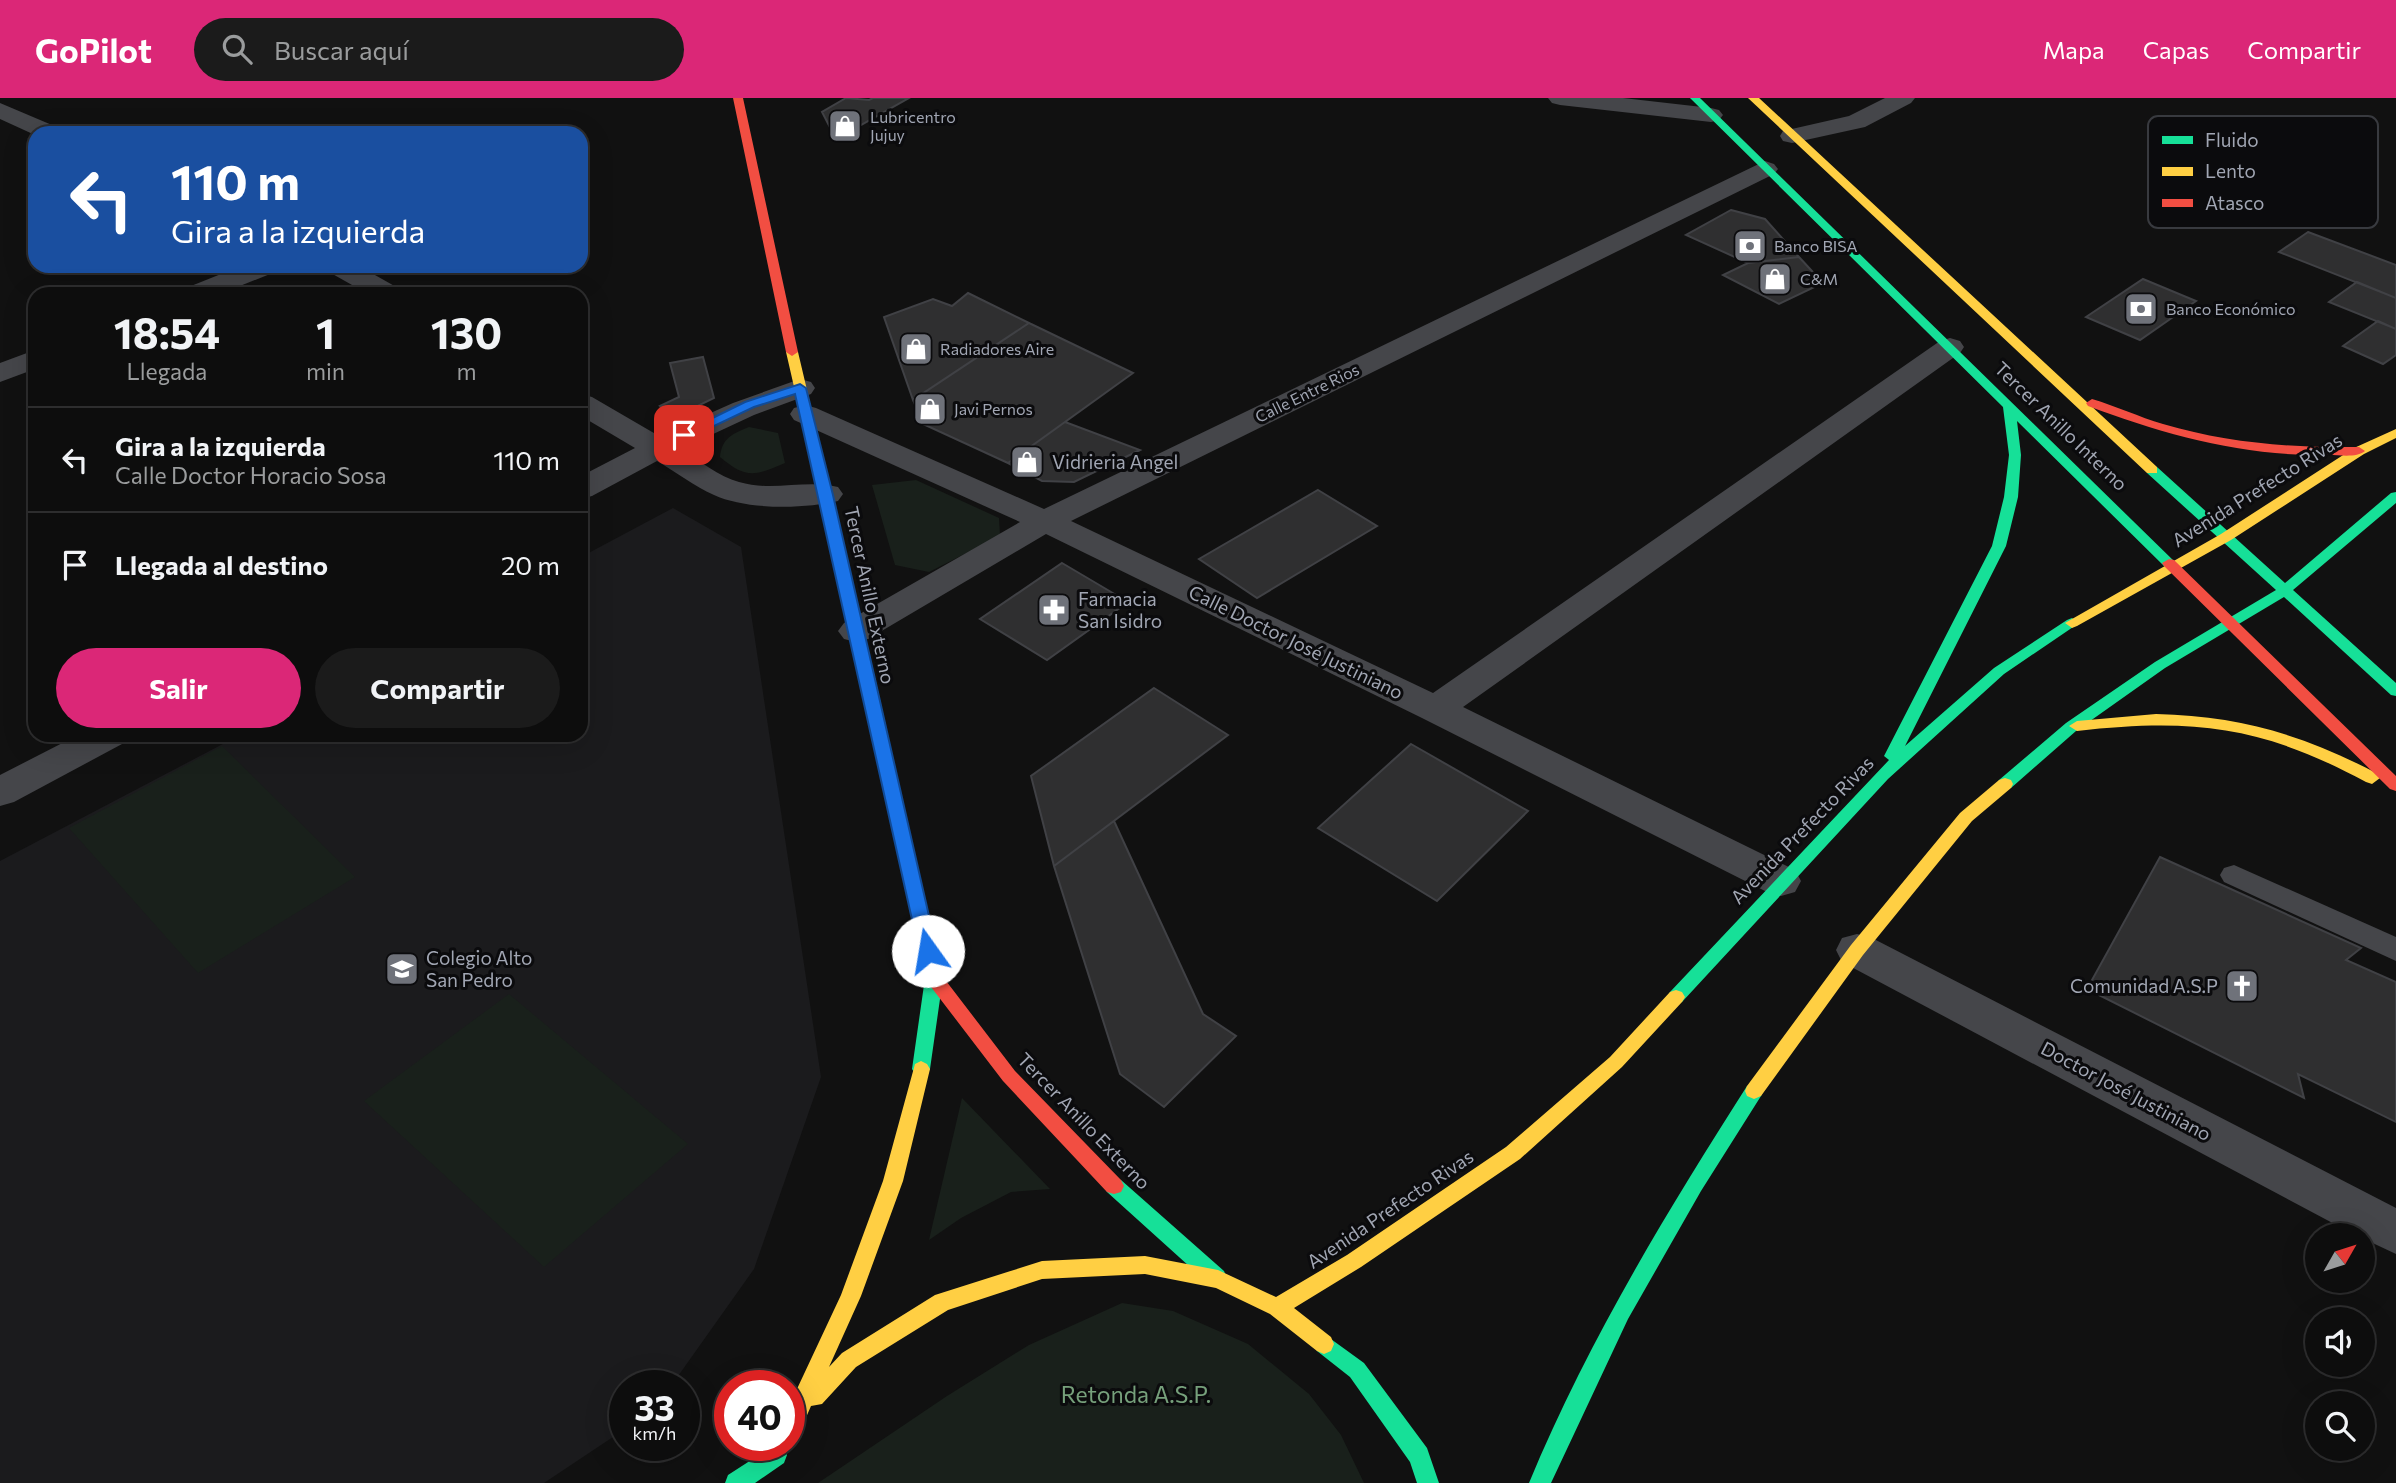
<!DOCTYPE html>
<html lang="es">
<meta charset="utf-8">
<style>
body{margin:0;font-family:Commissioner,sans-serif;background:#1b1b1b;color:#f1f3f6;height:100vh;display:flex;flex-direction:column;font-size:26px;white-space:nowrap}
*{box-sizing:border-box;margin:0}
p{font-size:23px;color:#9a9c9d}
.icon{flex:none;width:38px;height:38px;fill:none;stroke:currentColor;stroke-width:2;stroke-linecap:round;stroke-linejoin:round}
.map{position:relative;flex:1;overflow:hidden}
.panel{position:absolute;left:28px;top:189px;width:560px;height:455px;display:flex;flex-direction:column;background:#0d0d0d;border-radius:21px;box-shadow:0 7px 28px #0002,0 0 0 2px #2d2d2e}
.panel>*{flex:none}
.guide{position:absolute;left:28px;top:28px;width:560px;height:147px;border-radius:21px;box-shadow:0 7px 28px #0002,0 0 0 2px #2d2d2e;background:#1a4fa0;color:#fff;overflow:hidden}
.needle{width:46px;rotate:51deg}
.buttons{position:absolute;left:2305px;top:1125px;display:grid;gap:14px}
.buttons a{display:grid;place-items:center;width:70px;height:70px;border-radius:50%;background:#0d0d0d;box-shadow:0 7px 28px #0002,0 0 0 2px #2d2d2e;font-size:35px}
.speed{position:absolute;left:609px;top:1272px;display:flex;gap:14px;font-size:35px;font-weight:700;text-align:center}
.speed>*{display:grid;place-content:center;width:91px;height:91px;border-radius:50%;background:#0d0d0d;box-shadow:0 7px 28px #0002,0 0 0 2px #2d2d2e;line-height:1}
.speed small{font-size:18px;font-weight:400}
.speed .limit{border:10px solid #d22;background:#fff;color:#111}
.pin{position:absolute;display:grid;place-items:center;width:60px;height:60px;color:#fff;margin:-30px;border-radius:14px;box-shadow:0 4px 10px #0006}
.me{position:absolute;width:77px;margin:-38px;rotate:347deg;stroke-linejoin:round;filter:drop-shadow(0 0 5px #0008)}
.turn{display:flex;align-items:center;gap:24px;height:147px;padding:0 28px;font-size:32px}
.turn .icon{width:91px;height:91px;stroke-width:2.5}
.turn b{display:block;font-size:49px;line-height:60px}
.eta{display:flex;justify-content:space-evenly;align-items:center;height:119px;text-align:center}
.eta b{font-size:42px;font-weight:700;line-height:49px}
.action{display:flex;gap:14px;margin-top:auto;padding:14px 28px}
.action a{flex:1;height:80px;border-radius:42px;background:#db2777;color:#fff;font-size:28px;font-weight:700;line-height:80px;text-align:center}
.action a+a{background:#1b1b1b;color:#f1f3f6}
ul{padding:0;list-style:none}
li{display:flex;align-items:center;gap:21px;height:105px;padding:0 28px;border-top:2px solid #2d2d2e}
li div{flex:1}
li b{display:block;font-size:26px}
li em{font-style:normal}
header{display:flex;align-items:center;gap:42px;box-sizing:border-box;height:98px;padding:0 35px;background:#db2777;color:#fff}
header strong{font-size:33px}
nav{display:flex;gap:38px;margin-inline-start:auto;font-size:24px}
.search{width:490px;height:63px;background:#1b1b1b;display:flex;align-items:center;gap:18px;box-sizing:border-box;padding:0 24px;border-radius:38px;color:#9a9c9d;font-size:26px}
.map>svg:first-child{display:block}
.built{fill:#1b1b1d}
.green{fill:#19201b}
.building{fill:#2f2f30;stroke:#404145;stroke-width:2}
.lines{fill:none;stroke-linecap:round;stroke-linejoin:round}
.lane{fill:#45464a;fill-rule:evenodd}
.street{fill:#45464a;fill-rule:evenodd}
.fast{fill:#16e098;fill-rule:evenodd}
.slow{fill:#ffcf43;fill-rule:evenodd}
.jam{fill:#f24e42;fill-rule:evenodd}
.route{fill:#1a73e8;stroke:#114b97;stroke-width:2}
.labels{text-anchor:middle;stroke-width:6;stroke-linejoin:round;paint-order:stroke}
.far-poi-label{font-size:16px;fill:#a1a6b3;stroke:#0b0b0d;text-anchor:start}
.far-street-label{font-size:16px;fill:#a1a6b3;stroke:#0b0b0d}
.street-label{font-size:19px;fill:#a1a6b3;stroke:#0b0b0d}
.poi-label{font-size:19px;fill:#a1a6b3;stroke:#0b0b0d;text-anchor:start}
.near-park-label{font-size:23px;fill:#76a07b;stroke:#0b0b0d}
.key{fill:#0b0b0d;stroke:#383a3f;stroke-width:2}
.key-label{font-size:19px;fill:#a1a6b3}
</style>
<header>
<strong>GoPilot</strong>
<div class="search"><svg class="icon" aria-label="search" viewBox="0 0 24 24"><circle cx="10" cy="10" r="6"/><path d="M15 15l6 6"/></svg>Buscar aquí</div>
<nav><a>Mapa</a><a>Capas</a><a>Compartir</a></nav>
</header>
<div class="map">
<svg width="2396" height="1385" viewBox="0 0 2396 1385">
<rect width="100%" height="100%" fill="#111"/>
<path class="built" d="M 673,410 L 741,449 L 821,979 L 754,1171 L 671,1288 L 625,1288 L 625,1331 L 544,1385 L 0,1385 L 0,763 L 240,637 L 581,637 L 581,459 Z"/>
<path class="green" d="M 749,329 L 778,335 L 785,365 C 755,378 746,381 720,359 C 722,340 732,336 749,329 Z
M 916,382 L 999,420 L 1000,438 L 929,474 L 895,467 L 872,387 Z
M 222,648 L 355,779 L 198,875 L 69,730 Z
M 509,896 L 688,1046 L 544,1169 L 364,1003 Z
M 962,1000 L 1050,1091 L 1011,1094 L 961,1120 L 929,1142 Z
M 1122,1205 L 1173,1213 L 1248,1246 L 1309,1296 L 1341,1337 L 1364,1385 L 818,1385 L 947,1298 L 1029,1247 Z"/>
<path class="building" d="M 846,0 L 869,2 L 873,0 L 909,0 L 836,41 L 822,14 Z
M 1731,112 L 1765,121 L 1799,159 L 1748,165 L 1686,137 Z
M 2308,134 L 2396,167 L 2396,200 L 2279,154 Z
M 1799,159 L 1823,185 L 1779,206 L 1723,177 L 1748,165 Z
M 2143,181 L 2196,203 L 2140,242 L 2086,219 Z
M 2357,184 L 2396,200 L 2396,231 L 2329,204 Z
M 968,195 L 1029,225 L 913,302 L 884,219 L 933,201 L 952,208 Z
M 2378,223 L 2396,231 L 2396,257 L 2383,266 L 2343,248 Z
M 1029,225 L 1133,275 L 1008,365 L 923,326 L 913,302 Z
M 703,259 L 714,300 L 675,319 L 660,308 L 679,299 L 670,265 Z
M 1065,324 L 1140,352 L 1074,384 L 1042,383 L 1008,365 Z
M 1318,392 L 1377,428 L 1257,500 L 1199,461 Z
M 1062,465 L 1128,504 L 1047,562 L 980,521 Z
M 1154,590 L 1228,637 L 1054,768 L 1031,678 Z
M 1411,646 L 1528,713 L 1437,803 L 1318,730 Z
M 1114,723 L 1203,916 L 1236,938 L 1164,1009 L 1120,976 L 1054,768 Z
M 2160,759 L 2361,850 L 2346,862 L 2396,884 L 2396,1024 L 2298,976 L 2304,1000 L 2087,891 Z"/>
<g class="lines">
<path class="lane" d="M 2234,767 L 2396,839 L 2396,863 L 2224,784 L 2220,777 L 2224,770 Z"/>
<path class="street" d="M 1548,0 L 1623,0 L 1711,10 L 1719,12 L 1723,17 L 1719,22 L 1711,24 L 1560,7 L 1552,5 Z
M 1885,0 L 1915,0 L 1911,5 L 1865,29 L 1792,45 L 1783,43 L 1780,38 L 1783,33 L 1849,18 Z
M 0,5 L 59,30 L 62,35 L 35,35 L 35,37 L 0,21 Z
M 1765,63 L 1774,66 L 1778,71 L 1774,76 L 1071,423 L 1433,595 L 1940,243 L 1950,240 L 1960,243 L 1964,249 L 1960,255 L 1463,609 L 1795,772 L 1801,783 L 1795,794 L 1781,798 L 1767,794 L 1422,620 L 1046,436 L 868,541 L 856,544 L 844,541 L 838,533 L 844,525 L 1020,424 L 794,322 L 790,316 L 794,310 L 805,307 L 816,310 L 1044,411 Z
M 241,168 L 279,168 L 275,174 L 220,196 L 182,196 L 186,190 Z
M 325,168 L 359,168 L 398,190 L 402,196 L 368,196 L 329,174 Z
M 35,252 L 35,271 L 0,284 L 0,265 Z
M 800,281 L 811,284 L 815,290 L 811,296 L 754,317 L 681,351 C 699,362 719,379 739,384 C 772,394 806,381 838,389 L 843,396 L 838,403 C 805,411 746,412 714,397 C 694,388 676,374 657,363 L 592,398 L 581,401 L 581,378 L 635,350 L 581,318 L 581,296 L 592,299 L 659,338 L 733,305 Z
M 78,637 L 128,637 L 122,646 L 14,704 L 0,708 L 0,677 Z
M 1857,836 L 1872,840 L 2396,1110 L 2396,1156 L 2362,1140 L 2362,1138 L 2357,1138 L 1842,864 L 1836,852 L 1842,840 Z"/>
<path class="fast" d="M 1690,0 L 1700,0 L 2176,465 L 2174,468 L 2164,468 L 2017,323 L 2021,357 L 2018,399 L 2006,448 L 1905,648 L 1994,570 L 2067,522 L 2072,520 L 2079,525 L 2004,576 L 1888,681 L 1682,904 L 1676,906 L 1670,904 L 1667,899 L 1670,894 L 1889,662 L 1884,658 L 1992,448 L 2004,399 L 2009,357 L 2003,309 Z
M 2152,368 L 2157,369 L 2285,485 L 2391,395 L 2396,394 L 2396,405 L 2293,492 L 2396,585 L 2396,598 L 2391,597 L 2284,499 L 2165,570 L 2076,633 L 2011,690 L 1999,690 L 1997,686 L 1999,682 L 2066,625 L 2155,564 L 2276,492 L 2147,375 L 2147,369 Z
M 869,579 L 876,584 L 943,880 L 930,971 L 927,976 L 921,979 L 915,976 L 912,971 L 925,880 L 862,584 Z
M 1754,985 L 1761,988 L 1763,993 L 1761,998 L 1701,1093 L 1628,1221 L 1551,1385 L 1529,1385 C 1587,1245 1666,1115 1747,988 Z
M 1114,1080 L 1121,1082 L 1224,1173 L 1227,1180 L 1224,1187 L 1217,1189 L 1210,1187 L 1107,1094 L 1104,1088 L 1107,1082 Z
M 1324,1236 L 1364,1265 L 1427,1350 L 1439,1385 L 1417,1385 L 1410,1364 L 1350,1279 L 1317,1253 L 1314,1246 L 1317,1239 Z
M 773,1348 L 784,1349 L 787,1357 L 784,1365 L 755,1385 L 725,1385 L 728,1377 Z"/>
<path class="slow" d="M 1748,0 L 1759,0 L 2157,369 L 2157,375 L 2147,375 Z
M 792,250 L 798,254 L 876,584 L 869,589 L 862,584 L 786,254 Z
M 2396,331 L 2396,340 L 2364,356 L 2231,442 L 2077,528 L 2072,530 L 2065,525 L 2221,436 L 2354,350 Z
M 2156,616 C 2240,618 2304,637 2378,676 L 2380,680 L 2372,686 L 2366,684 C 2262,628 2194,620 2077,633 L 2069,628 L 2077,623 Z
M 2005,680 L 2011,682 L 2013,686 L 2011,690 L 1972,723 L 1863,857 L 1761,998 L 1754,1001 L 1747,998 L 1745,993 L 1747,988 L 1851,847 L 1960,715 L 1999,682 Z
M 1676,892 L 1682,894 L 1685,899 L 1682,904 L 1622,969 L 1520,1061 L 1361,1169 L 1294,1210 L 1331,1239 L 1334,1246 L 1331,1253 L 1324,1256 L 1317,1253 L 1270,1216 L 1216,1190 L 1145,1176 L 1042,1181 L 948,1212 L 856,1269 L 822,1306 L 811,1308 L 801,1331 L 793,1334 L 789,1333 L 789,1308 L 841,1197 L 883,1083 L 915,966 L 921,963 L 927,966 L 930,971 L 903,1083 L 861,1198 L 829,1269 L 842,1255 L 935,1197 L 1042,1163 L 1145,1158 L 1218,1172 L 1276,1199 L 1347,1157 L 1506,1049 L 1610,959 L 1670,894 Z"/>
<path class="jam" d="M 733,0 L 743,0 L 798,254 L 792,258 L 786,254 Z
M 2092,301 C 2116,308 2139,319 2163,326 C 2227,345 2292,350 2359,349 L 2365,353 C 2357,360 2340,357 2329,357 C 2246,359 2165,337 2088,308 L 2086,305 Z
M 2169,461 L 2174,462 L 2396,678 L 2396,693 L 2390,691 L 2164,468 L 2162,465 Z
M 934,873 L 940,875 L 1015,973 L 1121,1082 L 1124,1088 L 1121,1094 L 1114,1096 L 1107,1094 L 1003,983 L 928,885 L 925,880 L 928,875 Z"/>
</g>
<path class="route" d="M 800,286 L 806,290 L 833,397 L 937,853 L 934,858 L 922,858 L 919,853 L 795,296 L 754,309 L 689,340 L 680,340 L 678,337 L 745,304 Z"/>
<defs>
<symbol id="shop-square" viewBox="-11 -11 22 22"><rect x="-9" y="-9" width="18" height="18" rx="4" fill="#6f727a" stroke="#0b0b0d"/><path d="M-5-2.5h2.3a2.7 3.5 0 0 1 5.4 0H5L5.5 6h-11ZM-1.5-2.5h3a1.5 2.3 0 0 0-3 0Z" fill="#fff"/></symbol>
<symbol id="bank-square" viewBox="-11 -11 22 22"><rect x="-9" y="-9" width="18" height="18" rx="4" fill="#6f727a" stroke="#0b0b0d"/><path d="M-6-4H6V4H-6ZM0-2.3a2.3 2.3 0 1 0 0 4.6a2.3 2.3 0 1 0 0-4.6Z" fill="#fff"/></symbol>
<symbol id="pharmacy-square" viewBox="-11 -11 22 22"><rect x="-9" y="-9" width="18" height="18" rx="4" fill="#6f727a" stroke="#0b0b0d"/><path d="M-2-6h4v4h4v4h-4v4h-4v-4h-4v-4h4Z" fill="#fff"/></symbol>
<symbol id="school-square" viewBox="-11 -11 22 22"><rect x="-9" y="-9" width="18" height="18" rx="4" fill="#6f727a" stroke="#0b0b0d"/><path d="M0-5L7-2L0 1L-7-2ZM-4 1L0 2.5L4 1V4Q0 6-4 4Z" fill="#fff"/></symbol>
<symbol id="church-square" viewBox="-11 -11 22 22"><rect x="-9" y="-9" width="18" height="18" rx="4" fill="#6f727a" stroke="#0b0b0d"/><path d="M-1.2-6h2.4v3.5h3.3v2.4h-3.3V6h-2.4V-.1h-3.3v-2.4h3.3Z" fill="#fff"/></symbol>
</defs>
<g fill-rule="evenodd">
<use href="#shop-square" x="826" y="9" width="38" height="38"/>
<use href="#bank-square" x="1731" y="129" width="38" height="38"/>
<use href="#shop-square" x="1756" y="162" width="38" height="38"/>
<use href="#bank-square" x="2122" y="192" width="38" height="38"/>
<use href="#shop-square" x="897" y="232" width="38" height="38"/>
<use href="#shop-square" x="911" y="292" width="38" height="38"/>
<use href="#shop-square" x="1008" y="345" width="38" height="38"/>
<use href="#pharmacy-square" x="1035" y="493" width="38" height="38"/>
<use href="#school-square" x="383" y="852" width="38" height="38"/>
<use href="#church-square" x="2223" y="869" width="38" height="38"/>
</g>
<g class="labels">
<g class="far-poi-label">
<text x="870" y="25">Lubricentro<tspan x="870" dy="18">Jujuy</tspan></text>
<text x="1774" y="154">Banco BISA</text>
<text x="1800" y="187">C&amp;M</text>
<text x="2166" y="217">Banco Económico</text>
<text x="940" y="257">Radiadores Aire</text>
<text x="954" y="317">Javi Pernos</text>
</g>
<g class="far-street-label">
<text transform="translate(1307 295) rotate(-26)" y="6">Calle Entre Rios</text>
</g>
<g class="street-label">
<text transform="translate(2061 328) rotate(44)" y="7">Tercer Anillo Interno</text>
<text transform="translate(2257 392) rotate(-32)" y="7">Avenida Prefecto Rivas</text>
<text transform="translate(870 497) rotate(78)" y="7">Tercer Anillo Externo</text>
<text transform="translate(1296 544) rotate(26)" y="7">Calle Doctor José Justiniano</text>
<text transform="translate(1802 732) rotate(-46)" y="7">Avenida Prefecto Rivas</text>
<text transform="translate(2126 993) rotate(28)" y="7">Doctor José Justiniano</text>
<text transform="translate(1084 1023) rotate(46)" y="7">Tercer Anillo Externo</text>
<text transform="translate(1390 1111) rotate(-34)" y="7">Avenida Prefecto Rivas</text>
</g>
<g class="poi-label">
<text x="1052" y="371">Vidrieria Angel</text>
<text x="1078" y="508">Farmacia<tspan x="1078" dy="22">San Isidro</tspan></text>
<text x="426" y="867">Colegio Alto<tspan x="426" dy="22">San Pedro</tspan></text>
<text x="2218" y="895" text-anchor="end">Comunidad A.S.P</text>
</g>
<g class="near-park-label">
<text x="1136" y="1305">Retonda A.S.P.</text>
</g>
</g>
<rect x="2148" y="18" width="230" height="112" rx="10" class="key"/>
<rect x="2162" y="38" width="31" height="8" fill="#16e098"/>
<rect x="2162" y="69" width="31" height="9" fill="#ffcf43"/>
<rect x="2162" y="101" width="31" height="8" fill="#f24e42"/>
<g class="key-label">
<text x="2205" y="49">Fluido</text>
<text x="2205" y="80">Lento</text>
<text x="2205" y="112">Atasco</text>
</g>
</svg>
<div class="buttons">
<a><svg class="needle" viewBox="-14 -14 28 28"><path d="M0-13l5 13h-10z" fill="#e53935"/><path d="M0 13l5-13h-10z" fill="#9a9c9d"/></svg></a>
<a><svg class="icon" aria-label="sound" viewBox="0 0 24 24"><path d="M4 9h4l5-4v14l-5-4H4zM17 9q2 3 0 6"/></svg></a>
<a><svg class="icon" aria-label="search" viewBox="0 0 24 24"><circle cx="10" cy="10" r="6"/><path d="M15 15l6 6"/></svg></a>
</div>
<div class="speed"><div>33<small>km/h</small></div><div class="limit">40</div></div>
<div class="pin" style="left:684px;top:337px;background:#d93025"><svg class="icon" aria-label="arrive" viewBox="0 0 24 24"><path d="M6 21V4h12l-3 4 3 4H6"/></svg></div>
<svg class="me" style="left:928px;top:853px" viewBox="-20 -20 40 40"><circle r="19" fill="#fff"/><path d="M0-13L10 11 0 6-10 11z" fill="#1a73e8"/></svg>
<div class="guide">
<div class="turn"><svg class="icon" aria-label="left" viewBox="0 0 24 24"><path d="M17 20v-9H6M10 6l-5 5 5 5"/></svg><div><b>110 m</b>Gira a la izquierda</div></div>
</div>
<section class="panel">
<div class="eta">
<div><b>18:54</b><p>Llegada</p></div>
<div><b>1</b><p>min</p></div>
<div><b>130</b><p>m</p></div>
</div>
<ul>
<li><svg class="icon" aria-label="left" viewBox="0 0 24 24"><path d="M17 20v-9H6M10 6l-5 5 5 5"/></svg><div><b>Gira a la izquierda</b><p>Calle Doctor Horacio Sosa</p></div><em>110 m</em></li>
<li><svg class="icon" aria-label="arrive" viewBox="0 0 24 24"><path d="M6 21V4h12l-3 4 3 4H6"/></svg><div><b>Llegada al destino</b></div><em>20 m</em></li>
</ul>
<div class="action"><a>Salir</a><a>Compartir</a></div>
</section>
</div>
